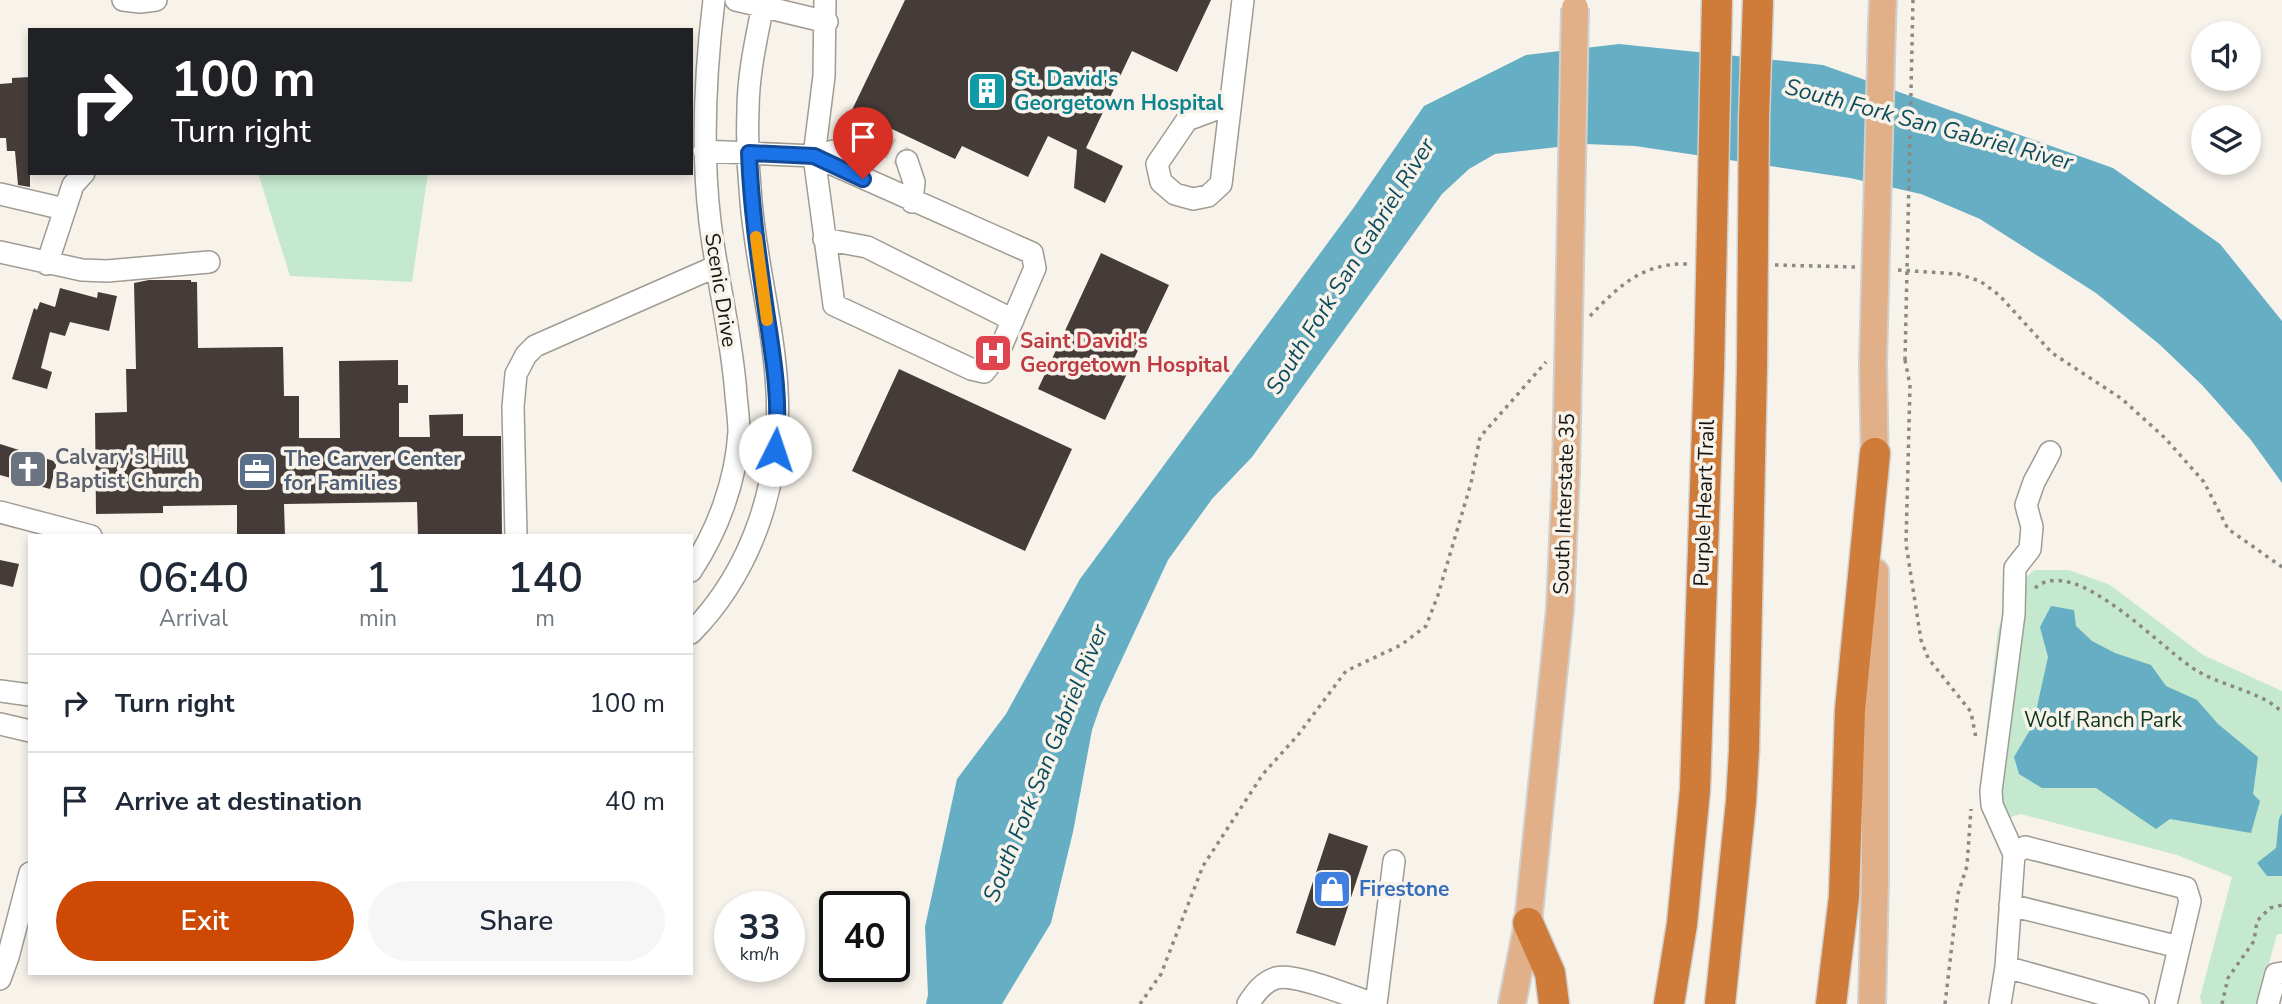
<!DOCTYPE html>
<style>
body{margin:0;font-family:"Nunito Sans",sans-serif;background:#f6f6f7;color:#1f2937;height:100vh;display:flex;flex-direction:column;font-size:26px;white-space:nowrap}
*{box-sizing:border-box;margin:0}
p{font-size:23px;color:#747a83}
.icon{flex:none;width:38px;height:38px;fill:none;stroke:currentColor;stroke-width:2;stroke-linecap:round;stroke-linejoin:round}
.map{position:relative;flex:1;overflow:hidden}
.side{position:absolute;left:28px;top:534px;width:665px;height:441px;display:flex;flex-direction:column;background:#fff;border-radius:0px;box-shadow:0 4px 10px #0003}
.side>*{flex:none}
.guide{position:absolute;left:28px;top:28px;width:665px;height:147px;border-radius:0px;box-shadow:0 4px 10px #0003;background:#202124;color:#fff;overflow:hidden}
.buttons{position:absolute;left:2191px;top:21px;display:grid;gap:14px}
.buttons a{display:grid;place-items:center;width:70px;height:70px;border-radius:50%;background:#fff;box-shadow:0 4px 10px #0003;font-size:35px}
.speed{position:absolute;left:714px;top:891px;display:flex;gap:14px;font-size:35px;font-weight:700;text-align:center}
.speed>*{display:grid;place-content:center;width:91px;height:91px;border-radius:50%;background:#fff;box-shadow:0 4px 10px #0003;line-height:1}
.speed small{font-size:18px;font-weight:400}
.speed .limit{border:4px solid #111;border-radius:10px;background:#fff;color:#111}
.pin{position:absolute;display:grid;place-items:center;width:60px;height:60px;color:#fff;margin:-72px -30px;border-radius:50% 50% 50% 0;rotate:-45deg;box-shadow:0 0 7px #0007}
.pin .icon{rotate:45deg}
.me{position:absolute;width:77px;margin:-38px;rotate:4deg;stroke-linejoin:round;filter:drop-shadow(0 0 5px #0008)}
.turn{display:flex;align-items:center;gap:24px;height:147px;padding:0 28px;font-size:32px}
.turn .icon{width:91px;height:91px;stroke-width:2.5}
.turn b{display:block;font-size:49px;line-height:60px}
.eta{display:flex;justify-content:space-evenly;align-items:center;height:119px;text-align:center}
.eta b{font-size:42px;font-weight:600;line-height:49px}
.cta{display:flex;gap:14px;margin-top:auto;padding:14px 28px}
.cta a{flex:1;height:80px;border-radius:42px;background:#ce4904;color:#fff;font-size:28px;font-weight:600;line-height:80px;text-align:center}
.cta a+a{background:#f6f6f7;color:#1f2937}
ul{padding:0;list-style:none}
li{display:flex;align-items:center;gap:21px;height:98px;padding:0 28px;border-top:2px solid #e0e1e3}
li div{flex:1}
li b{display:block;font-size:26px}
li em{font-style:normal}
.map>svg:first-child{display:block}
.green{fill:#c5e9ce}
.water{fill:#66aec3}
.building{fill:#453c3a}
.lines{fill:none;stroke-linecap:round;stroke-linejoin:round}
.minor-tunnel{stroke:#d5d1c9;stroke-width:21;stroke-dasharray:21 10;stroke-linecap:butt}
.minor-casing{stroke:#a09c94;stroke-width:24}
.major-casing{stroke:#d0d0cf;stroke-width:30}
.highway-casing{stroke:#d0d0cf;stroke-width:33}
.path{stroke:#8c8983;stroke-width:3.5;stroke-dasharray:3.5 5;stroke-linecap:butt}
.minor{stroke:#fff;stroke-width:21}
.major{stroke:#e2b088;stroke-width:26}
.highway{stroke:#cf7b39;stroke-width:30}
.major-bridge-casing{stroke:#d0d0cf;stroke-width:30;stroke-linecap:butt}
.highway-bridge-casing{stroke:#d0d0cf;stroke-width:33;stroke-linecap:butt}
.path-bridge{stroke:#8c8983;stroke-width:3.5;stroke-dasharray:3.5 5;stroke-linecap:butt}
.major-bridge{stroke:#e2b088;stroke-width:26}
.highway-bridge{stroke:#cf7b39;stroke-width:30}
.route-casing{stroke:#114b97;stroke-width:18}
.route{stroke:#1a73e8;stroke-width:12}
.slow{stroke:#f59e0b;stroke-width:12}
.labels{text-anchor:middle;stroke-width:7;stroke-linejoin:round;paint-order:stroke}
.culture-label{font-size:21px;font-weight:bold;fill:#0d838f;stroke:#f7f2ea;text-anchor:start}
.street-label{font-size:21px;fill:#151310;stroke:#f7f2ea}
.health-label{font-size:21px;font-weight:bold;fill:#be3a42;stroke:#f7f2ea;text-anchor:start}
.worship-label{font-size:21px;font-weight:bold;fill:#5b616d;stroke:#f7f2ea;text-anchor:start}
.service-label{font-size:21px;font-weight:bold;fill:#4e5e75;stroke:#f7f2ea;text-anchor:start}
.park-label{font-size:21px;fill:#0c371d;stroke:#f7f2ea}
.shop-label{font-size:21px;font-weight:bold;fill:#366cbe;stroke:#f7f2ea;text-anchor:start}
.water-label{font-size:23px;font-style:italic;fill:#0d4d5d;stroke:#f7f2ea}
</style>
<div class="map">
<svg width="2282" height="1004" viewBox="0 0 2282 1004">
<rect width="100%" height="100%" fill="#f7f2ea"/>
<path class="green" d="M 258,173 L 428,173 L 412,282 L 290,276 Z
M 2034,570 L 2069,570 L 2110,585 L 2203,655 L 2282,691 L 2282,934 L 2277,934 L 2260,997 L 2257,1004 L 2202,1004 L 2200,997 L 2232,877 L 2177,855 L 2021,814 L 2007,818 L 1984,806 L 1982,769 L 1998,630 L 2010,593 Z"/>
<path class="water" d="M 1619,44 L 1823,65 L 2113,168 L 2220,244 L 2282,321 L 2282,483 L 2251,440 L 2202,385 L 2159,344 L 2096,293 L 1980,219 L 1921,194 L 1850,178 L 1635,146 L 1585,144 L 1495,154 L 1469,169 L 1442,194 L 1252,457 L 1212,499 L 1168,560 L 1101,704 L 1092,730 L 1073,832 L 1051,923 L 1002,1004 L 926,1004 L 928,995 L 925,927 L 957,779 L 1006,714 L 1080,579 L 1352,210 L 1424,106 L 1526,55 Z
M 2051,606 L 2074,610 L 2076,626 L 2092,641 L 2115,653 L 2151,665 L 2166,686 L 2197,700 L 2218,724 L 2258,757 L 2253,794 L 2260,801 L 2251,833 L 2170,819 L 2156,829 L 2096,788 L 2042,788 L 2019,774 L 2014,757 L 2033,725 L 2048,657 L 2040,627 Z
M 2282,813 L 2282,876 L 2267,876 L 2257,863 L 2276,848 L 2279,819 Z"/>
<path class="building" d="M 905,0 L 1211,0 L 1177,72 L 1132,51 L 1086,148 L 1123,166 L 1105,203 L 1074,188 L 1077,150 L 1048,136 L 1028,177 L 962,146 L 955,159 L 852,110 Z
M 30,77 L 30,187 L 18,185 L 15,151 L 7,151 L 6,138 L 0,138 L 0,84 L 12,83 L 12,78 Z
M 1101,253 L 1169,285 L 1105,420 L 1038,389 Z
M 149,280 L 191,280 L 191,282 L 197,282 L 198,348 L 283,347 L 284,396 L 299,396 L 299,438 L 340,438 L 339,361 L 398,360 L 398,385 L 408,385 L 408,403 L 399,403 L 399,437 L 430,437 L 429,415 L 463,414 L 463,436 L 501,436 L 502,536 L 418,536 L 417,502 L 284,504 L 285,536 L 237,536 L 237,505 L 163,506 L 163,513 L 96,514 L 95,413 L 127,412 L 126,369 L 136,369 L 134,283 Z
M 60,288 L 97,298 L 98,292 L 117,296 L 109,331 L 70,322 L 65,336 L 50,332 L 41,368 L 52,372 L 47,389 L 12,379 L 34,308 L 37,310 L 40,302 L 55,307 Z
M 899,369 L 1072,449 L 1025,551 L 852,471 Z
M 0,444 L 57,462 L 50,489 L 0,475 Z
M 0,560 L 19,564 L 13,587 L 0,584 Z
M 1329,833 L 1368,846 L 1335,946 L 1296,933 Z"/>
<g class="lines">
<path class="minor-tunnel" d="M 871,146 C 887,144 896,150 907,161"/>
<defs>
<path id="minor" d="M 123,0 L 140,2 L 156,0
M 736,0 L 827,22
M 1230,104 L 1187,120 L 1157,164 L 1161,182 L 1175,194 L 1193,199 L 1208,196 L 1221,184 L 1243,0
M 704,151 L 814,156 L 834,305 L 971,369 L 984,372 L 998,354 L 1035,268 L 1032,253 L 814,156
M 814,156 L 824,76 L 825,0
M 814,156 L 842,149 L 871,146
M 907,161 L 914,182 L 912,202
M 0,194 L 64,209
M 824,239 L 867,247 L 1013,320
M 0,252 L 82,270 L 107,271 L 209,262
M 47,264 L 73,185 L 84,173
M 0,512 L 91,536
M 516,536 L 513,407 L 516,374 L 526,355 L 535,346 L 717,266
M 691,571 C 718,530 736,481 739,432 C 739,420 737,407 736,395 C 732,337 717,280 710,222 C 701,147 705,74 714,0
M 691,633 C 754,569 782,479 777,390 C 774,327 756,264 751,201 C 748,171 747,140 748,110 C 748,74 757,35 764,0
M 0,691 L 30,695
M 0,724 L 30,731
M 2014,854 L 1992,805 L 1991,791 L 2014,614 L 2015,568 L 2030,549 L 2032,527 L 2026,505 L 2034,482 L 2050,452
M 2010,905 L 2179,947
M 2006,967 L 2014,854 L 2025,847 L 2186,888 L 2190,901 L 2166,1004
M 0,979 L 8,957 L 30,873
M 1248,1004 C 1255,993 1263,982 1276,978 C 1297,973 1352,997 1374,1004
M 1376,1004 L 1394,861
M 2000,1004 L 2006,967 L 2138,1004
M 2268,1004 L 2276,974 L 2282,973"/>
<path id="major" d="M 1882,24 L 1883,0
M 1873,363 L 1875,474
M 1512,1004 L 1528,923 L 1560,609 L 1566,472
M 1872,1004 L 1875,880 L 1875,572"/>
<path id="highway" d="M 1528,923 L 1550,973 L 1554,1004
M 1669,1004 L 1682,924 L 1695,790 L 1709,369
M 1720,1004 L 1741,802 L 1744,750 L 1752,364
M 1831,1004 L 1844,897 L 1850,710 L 1875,453"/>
</defs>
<use href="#minor" class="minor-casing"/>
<use href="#major" class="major-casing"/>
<use href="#highway" class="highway-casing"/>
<path class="path" d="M 1775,265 L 1855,267
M 1898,270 L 1958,274 L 1980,281 L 1999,295 L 2052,353 L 2122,399 L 2165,438 L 2204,482 L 2228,529 L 2282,567
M 1590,316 C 1619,286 1642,263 1687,264
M 1905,360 L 1910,385 L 1906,544 L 1921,640 L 1928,658 L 1971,712 L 1976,738
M 2035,588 C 2076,552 2164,653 2199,672 C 2225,687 2260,691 2282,712
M 1140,1004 L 1161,974 L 1203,866 L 1263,774 L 1298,735 L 1346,671 L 1401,645 L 1426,626 L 1438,595 L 1471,483 L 1480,437 L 1546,362
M 1945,1004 L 1958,894 L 1967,866 L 1971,809
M 2222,1004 L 2228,978 L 2254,941 L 2257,921 L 2270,908 L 2282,905"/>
<use href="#minor" class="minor"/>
<use href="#major" class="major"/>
<use href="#highway" class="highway"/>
<defs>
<path id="major-bridge" d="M 1873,363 L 1882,24
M 1566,472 L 1575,8"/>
<path id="highway-bridge" d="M 1752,364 L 1754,119 L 1758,0
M 1709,369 L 1717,0"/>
</defs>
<use href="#major-bridge" class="major-bridge-casing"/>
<use href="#highway-bridge" class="highway-bridge-casing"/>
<path class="path-bridge" d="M 1905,360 L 1913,0"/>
<use href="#major-bridge" class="major-bridge"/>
<use href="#highway-bridge" class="highway-bridge"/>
</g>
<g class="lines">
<defs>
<path id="route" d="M 775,450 C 781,406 774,362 767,317 C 759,262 751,208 749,153 L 814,156 L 863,179"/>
</defs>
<use href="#route" class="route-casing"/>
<use href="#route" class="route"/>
<path class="slow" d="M 756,237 L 767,320"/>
</g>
<defs>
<symbol id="building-square" viewBox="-11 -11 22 22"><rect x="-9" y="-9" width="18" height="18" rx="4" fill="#0f9aa8" stroke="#f7f2ea"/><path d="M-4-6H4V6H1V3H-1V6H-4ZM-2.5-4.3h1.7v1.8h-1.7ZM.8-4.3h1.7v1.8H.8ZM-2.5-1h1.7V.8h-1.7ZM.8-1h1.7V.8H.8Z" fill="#fff"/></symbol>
<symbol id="hospital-square" viewBox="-11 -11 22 22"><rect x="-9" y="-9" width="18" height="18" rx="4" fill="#e0444e" stroke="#f7f2ea"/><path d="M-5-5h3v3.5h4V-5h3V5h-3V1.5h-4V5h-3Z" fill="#fff"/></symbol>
<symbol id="church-square" viewBox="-11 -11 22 22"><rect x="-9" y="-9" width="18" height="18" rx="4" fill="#6b7280" stroke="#f7f2ea"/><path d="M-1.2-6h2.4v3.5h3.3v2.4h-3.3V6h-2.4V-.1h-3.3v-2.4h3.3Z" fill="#fff"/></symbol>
<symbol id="office-square" viewBox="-11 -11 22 22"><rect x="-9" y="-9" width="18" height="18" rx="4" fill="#5c6f8a" stroke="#f7f2ea"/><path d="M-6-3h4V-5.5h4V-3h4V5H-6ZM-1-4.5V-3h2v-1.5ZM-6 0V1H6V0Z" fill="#fff"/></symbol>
<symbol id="shop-square" viewBox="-11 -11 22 22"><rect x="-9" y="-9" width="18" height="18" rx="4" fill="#3f7fe0" stroke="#f7f2ea"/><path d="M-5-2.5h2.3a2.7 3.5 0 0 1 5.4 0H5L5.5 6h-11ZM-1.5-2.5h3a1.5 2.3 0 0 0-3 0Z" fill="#fff"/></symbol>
</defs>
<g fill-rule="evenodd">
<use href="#building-square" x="965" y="69" width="44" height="44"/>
<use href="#hospital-square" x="971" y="331" width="44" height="44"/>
<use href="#church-square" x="6" y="447" width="44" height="44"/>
<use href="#office-square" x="235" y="449" width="44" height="44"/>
<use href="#shop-square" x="1310" y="867" width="44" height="44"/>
</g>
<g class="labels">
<g class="culture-label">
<text x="1014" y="86">St. David's<tspan x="1014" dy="24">Georgetown Hospital</tspan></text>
</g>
<g class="street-label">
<text transform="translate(721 290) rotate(81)" y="7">Scenic Drive</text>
<text transform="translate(1704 503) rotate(-88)" y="7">Purple Heart Trail</text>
<text transform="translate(1564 504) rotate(-88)" y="7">South Interstate 35</text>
</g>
<g class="health-label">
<text x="1020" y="348">Saint David's<tspan x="1020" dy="24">Georgetown Hospital</tspan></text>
</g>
<g class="worship-label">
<text x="55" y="464">Calvary's Hill<tspan x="55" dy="24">Baptist Church</tspan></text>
</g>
<g class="service-label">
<text x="284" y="466">The Carver Center<tspan x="284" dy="24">for Families</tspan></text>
</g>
<g class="park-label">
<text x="2103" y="727">Wolf Ranch Park</text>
</g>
<g class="shop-label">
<text x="1359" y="896">Firestone</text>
</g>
<g class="water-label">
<text transform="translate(1929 124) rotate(15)" y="8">South Fork San Gabriel River</text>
<text transform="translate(1350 266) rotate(-58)" y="8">South Fork San Gabriel River</text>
<text transform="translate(1045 763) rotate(-68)" y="8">South Fork San Gabriel River</text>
</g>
</g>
</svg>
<div class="buttons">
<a><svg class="icon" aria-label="sound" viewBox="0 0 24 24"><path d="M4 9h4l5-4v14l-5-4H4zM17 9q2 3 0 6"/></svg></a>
<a><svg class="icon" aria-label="layers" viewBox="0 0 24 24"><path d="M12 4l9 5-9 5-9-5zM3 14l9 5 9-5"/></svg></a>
</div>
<div class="speed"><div>33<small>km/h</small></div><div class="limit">40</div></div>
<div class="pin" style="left:863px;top:179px;background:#d93025"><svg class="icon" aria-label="arrive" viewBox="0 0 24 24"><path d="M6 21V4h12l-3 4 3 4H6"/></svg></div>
<svg class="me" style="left:775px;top:450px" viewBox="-20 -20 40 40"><circle r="19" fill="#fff"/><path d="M0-13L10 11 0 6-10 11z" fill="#1a73e8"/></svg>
<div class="guide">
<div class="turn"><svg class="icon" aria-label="right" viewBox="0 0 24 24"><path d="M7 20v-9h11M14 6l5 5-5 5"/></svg><div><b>100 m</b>Turn right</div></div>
</div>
<section class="side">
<div class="eta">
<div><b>06:40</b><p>Arrival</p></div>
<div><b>1</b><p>min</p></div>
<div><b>140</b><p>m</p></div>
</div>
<ul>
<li><svg class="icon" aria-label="right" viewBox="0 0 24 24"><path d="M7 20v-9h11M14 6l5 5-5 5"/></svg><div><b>Turn right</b></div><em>100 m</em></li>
<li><svg class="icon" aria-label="arrive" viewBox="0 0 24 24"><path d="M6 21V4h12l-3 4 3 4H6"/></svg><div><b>Arrive at destination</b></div><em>40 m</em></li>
</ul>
<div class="cta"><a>Exit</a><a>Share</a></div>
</section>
</div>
